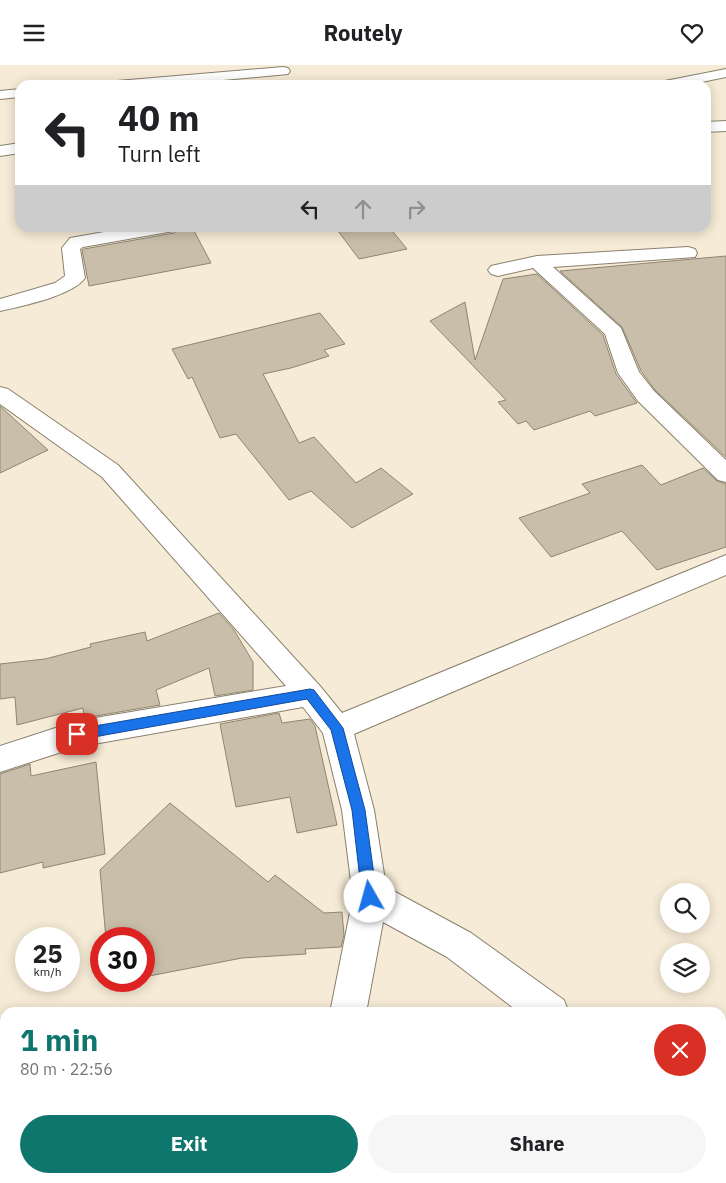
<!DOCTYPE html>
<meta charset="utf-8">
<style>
body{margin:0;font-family:"IBM Plex Sans",sans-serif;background:#f6f6f6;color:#202124;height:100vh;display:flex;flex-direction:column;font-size:19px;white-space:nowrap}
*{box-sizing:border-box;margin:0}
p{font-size:16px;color:#757577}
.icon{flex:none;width:28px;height:28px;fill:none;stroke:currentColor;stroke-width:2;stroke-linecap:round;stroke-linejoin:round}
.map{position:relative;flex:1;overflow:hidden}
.side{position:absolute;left:0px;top:942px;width:726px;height:176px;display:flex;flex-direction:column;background:#fff;border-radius:15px 15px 0 0;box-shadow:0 2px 12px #0003}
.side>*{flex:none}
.top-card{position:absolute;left:15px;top:15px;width:696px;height:152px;border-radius:15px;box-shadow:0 2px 12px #0003;background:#fff;color:#202124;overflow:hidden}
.fabs{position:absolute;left:660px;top:818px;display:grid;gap:10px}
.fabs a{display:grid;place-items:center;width:50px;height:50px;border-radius:50%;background:#fff;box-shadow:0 2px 12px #0003;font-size:25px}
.speed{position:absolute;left:15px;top:862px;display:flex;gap:10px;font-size:25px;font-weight:700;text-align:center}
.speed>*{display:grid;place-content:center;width:65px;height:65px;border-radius:50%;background:#fff;box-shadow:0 2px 12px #0003;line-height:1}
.speed small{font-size:12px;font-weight:400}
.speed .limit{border:8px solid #d22;background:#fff;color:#111}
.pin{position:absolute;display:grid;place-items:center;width:42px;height:42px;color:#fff;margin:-21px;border-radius:10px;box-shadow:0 2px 8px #0006}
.me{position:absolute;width:55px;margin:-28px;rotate:353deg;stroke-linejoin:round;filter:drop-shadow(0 0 4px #0008)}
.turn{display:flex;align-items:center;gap:18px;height:105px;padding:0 20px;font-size:22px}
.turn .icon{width:65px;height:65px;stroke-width:2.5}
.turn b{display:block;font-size:35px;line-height:42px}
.lanes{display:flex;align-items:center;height:48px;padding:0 20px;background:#0003;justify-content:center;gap:25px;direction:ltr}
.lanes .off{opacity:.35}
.round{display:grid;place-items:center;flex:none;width:52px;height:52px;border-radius:26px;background:#f6f6f6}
.head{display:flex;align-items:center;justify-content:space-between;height:85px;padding:0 20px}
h1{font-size:30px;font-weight:700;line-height:38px;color:#0f766e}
.primary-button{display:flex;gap:10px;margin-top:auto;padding:10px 20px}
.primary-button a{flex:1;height:58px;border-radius:30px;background:#0f766e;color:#fff;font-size:20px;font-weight:700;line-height:58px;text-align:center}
.primary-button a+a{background:#f6f6f6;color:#202124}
header{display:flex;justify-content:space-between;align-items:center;height:65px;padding:0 20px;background:#fff;font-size:22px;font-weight:700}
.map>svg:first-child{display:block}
.building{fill:#c9bea9;stroke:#908572}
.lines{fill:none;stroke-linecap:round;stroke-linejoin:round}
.minor-casing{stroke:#8a806d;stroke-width:2}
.minor{fill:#fff;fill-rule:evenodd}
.route{fill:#1a73e8;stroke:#114b97}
</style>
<header><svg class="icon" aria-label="menu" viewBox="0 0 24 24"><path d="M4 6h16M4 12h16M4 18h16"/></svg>Routely<svg class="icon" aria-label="heart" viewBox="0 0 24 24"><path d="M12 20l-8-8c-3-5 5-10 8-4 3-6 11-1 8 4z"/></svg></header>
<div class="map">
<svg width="726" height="1118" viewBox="0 0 726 1118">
<rect width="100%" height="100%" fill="#f6ebd6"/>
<path class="building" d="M 192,162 L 211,198 L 89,221 L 82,185 L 84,184 L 174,168 L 177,165 Z
M 335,162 L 389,162 L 407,184 L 359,194 Z
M 726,191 L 726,392 L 655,325 L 641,306 L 622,262 L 560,206 Z
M 537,209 L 603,270 L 616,309 L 637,338 L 595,351 L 590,346 L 534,365 L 526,356 L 518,359 L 498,337 L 506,335 L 430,256 L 465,237 L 475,295 L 503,214 Z
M 320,248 L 345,279 L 324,285 L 329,291 L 291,303 L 263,309 L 299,378 L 314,372 L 356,418 L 381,403 L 413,429 L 352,463 L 311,426 L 289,435 L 236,369 L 220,373 L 192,312 L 188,314 L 172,284 Z
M 0,341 L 48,385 L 0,408 Z
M 642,400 L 661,420 L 703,403 L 717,416 L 726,419 L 726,482 L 657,505 L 622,466 L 551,492 L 519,453 L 590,428 L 582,419 Z
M 219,548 L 234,565 L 253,597 L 253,625 L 215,631 L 209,603 L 156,625 L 160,640 L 84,653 L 83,643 L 17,660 L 15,632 L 0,634 L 0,599 L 45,594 L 91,582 L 90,579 L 145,567 L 147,576 Z
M 279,648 L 282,658 L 310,654 L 315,661 L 337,760 L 297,768 L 290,732 L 236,742 L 220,659 Z
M 96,697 L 105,789 L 43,803 L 43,797 L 0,808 L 0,709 L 30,699 L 31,711 Z
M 170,738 L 268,817 L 275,810 L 324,848 L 342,847 L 344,870 L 341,882 L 305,884 L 306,889 L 242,893 L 144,912 L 144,874 L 106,874 L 100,805 Z"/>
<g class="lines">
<defs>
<path id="minor" d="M 283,2 L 288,3 L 290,6 L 288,9 L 169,20 L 110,20 L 112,17 L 117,16 Z
M 726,4 L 726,12 L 687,20 L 658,20 L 660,17 L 665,16 Z
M 20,24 L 20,32 L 0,34 L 0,26 Z
M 726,56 L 726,66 L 706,67 L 706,57 Z
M 20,78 L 20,88 L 0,91 L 0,81 Z
M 132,162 L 177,162 L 174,166 L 168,167 L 83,182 L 80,184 L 85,213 C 72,231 22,241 0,246 L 0,234 L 55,218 L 65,211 L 62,183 L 70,173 Z
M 688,182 L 695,184 L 697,188 L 695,192 L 553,202 L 621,263 L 639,307 L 654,326 L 726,395 L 726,417 L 718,415 L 638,336 L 618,308 L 605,269 L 533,203 L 498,211 L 491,209 L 488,205 L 491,201 L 537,191 Z
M 0,322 L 8,324 L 118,400 L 320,621 L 342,648 L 726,490 L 726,510 L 354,669 L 374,745 L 386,822 L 471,868 L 564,935 L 569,948 L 520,948 L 447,892 L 383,857 L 366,948 L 330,948 L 353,832 L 342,745 L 323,668 L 303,642 L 77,682 L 0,707 L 0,681 L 77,656 L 286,621 L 102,412 L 0,339 Z
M 721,1089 L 726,1091 L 726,1118 L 704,1118 L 703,1114 L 721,1114 Z
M 275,1114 L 315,1114 L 314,1118 L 274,1118 Z"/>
</defs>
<use href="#minor" class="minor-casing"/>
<use href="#minor" class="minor"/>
</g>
<path class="route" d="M 310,624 L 314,625 L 343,663 L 365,745 L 377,832 L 374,837 L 370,839 L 365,837 L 362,832 L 352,745 L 331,665 L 307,634 L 77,675 L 73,673 L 71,669 L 73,666 L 77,664 Z"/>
</svg>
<div class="fabs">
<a><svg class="icon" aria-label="search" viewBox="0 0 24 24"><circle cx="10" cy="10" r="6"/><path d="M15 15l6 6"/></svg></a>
<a><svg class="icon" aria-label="layers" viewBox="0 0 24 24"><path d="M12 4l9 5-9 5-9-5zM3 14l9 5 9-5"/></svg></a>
</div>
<div class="speed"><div>25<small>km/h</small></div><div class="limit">30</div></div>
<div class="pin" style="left:77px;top:669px;background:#d93025"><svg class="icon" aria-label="arrive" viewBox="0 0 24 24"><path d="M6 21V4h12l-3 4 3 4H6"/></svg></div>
<svg class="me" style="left:370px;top:832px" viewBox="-20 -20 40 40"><circle r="19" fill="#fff"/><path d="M0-13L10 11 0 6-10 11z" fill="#1a73e8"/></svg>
<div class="top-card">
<div class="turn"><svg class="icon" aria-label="left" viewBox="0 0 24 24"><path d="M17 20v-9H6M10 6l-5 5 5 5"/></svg><div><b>40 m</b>Turn left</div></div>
<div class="lanes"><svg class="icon" aria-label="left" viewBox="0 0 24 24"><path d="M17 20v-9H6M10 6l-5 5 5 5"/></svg><svg class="icon off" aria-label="ahead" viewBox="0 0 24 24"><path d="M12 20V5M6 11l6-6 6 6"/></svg><svg class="icon off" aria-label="right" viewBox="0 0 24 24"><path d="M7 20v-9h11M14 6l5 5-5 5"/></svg></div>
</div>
<section class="side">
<div class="head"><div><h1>1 min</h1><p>80 m · 22:56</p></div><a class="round" style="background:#d93025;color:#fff"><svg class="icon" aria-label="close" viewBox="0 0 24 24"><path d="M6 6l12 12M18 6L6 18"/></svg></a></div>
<div class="primary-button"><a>Exit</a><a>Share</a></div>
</section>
</div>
